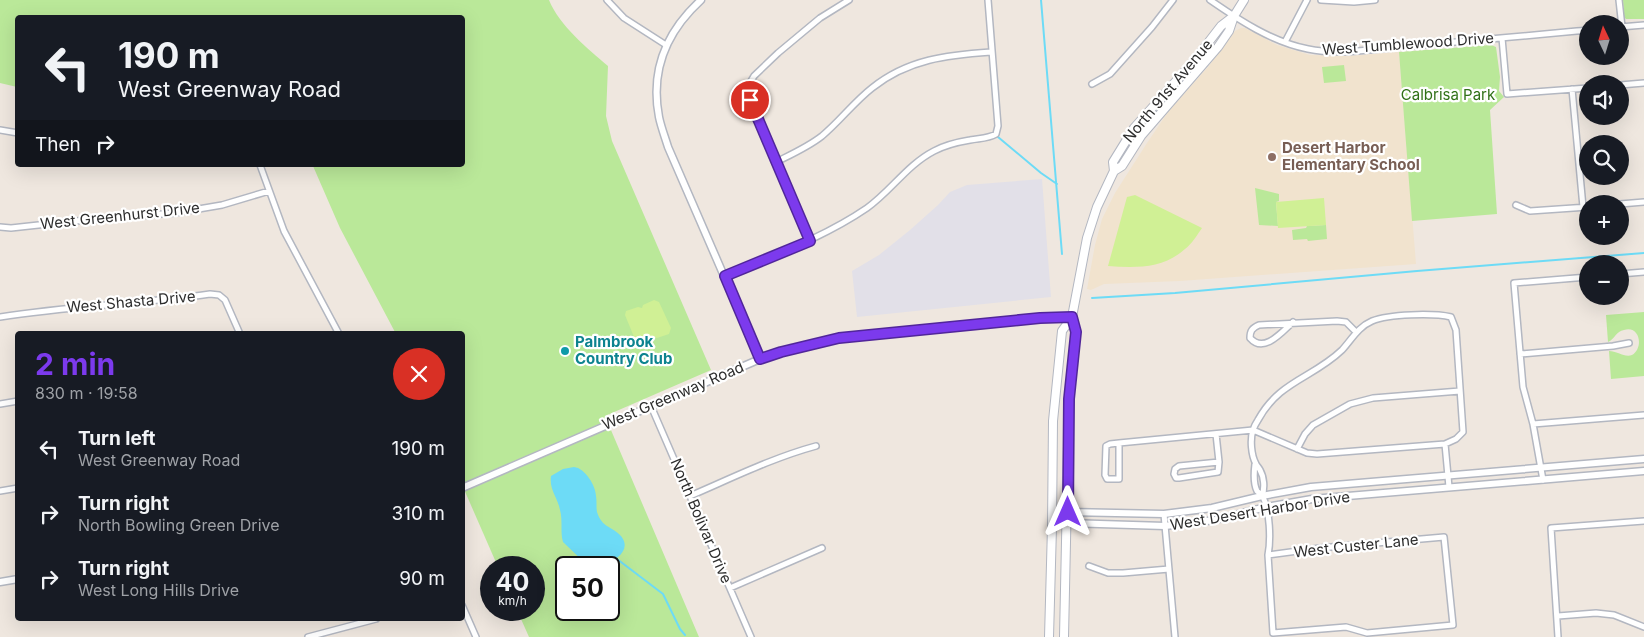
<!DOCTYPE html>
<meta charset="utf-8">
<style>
body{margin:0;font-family:Inter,sans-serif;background:#242831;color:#f1f3f6;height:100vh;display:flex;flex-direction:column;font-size:19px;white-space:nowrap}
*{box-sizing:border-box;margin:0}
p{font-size:16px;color:#9ea1a6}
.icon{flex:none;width:28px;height:28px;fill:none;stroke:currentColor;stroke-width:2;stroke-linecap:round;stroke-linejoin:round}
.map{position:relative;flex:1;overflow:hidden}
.panel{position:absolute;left:15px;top:331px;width:450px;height:290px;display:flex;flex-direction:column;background:#171b24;border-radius:5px;box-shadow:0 5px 20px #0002}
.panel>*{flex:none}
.banner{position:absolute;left:15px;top:15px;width:450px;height:152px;border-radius:5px;box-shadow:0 5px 20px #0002;background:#171b24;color:#f1f3f6;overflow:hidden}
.needle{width:32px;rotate:356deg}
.fabs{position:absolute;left:1579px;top:15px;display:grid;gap:10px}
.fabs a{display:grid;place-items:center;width:50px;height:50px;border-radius:50%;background:#171b24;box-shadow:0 5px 20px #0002;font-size:25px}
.speed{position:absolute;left:480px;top:556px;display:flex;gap:10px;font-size:25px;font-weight:700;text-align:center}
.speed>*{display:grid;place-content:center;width:65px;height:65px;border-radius:50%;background:#171b24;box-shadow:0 5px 20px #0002;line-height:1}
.speed small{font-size:12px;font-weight:400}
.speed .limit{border:2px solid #111;border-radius:8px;background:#fff;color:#111}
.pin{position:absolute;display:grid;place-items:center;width:42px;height:42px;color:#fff;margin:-21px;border:2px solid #fff;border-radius:50%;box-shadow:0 1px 5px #0007}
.me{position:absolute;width:55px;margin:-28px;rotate:0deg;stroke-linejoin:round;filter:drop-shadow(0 0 4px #0008)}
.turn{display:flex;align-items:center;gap:18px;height:105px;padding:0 20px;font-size:22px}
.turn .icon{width:65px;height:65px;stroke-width:2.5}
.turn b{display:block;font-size:35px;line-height:42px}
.then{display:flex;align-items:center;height:48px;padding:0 20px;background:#0003;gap:10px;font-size:19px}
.round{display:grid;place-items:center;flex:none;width:52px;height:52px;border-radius:26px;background:#242831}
.summary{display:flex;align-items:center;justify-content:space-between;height:85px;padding:0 20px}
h1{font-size:30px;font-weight:700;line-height:38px;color:#7c3aed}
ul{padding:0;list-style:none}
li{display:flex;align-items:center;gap:15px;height:65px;padding:0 20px}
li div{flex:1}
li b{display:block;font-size:19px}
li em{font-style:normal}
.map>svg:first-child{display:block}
.industrial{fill:#e2e0e8}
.education{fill:#f1e3ce}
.green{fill:#bae899;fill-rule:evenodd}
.pitch{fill:#d0f095}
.water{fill:#6ddbf6}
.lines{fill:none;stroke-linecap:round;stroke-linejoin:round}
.stream{stroke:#6ddbf6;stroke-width:2}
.minor-casing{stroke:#b3b7c1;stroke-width:8}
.tertiary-casing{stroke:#b3b7c1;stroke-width:9}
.secondary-casing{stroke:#b3b7c1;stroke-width:10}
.minor{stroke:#fff;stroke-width:5}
.tertiary{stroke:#fff;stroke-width:6}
.secondary{stroke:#fff;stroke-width:8}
.route-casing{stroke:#51269a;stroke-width:12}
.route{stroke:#7c3aed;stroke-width:9}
.education-dot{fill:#8d6e63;stroke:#fff;stroke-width:2}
.culture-dot{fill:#0f9aa8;stroke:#fff;stroke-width:2}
.labels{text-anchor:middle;stroke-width:4.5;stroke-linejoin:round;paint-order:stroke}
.street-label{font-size:15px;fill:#2d2d2d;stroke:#fff}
.park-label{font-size:15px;fill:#307117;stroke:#fff}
.education-label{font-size:15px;font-weight:bold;fill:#785e54;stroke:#fff;text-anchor:start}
.culture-label{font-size:15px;font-weight:bold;fill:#0d838f;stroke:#fff;text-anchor:start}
</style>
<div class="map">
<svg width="1644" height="637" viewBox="0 0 1644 637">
<rect width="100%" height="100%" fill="#efe7df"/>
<path class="industrial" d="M 1042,179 L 1051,297 L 857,317 L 852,271 L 879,255 L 910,230 L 938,205 L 950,192 L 967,185 Z"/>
<path class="education" d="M 1241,28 L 1245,28 L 1277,45 L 1310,55 L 1349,56 L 1399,52 L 1416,264 L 1180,281 L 1104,284 L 1091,290 L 1087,289 L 1095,245 L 1102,219 L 1115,193 L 1147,143 L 1168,112 L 1208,67 L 1235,31 Z"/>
<path class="green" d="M 0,0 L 549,0 C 559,25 588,49 608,66 L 606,116 L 612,141 L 711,370 L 605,416 L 699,637 L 529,637 L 517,610 L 534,610 L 534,568 L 498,567 L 463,487 L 462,334 L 396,334 L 340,228 L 313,166 L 462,165 L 462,18 L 18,18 L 17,87 L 0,83 ZM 566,568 L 609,568 L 609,610 L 566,610 Z
M 1623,0 L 1644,0 L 1644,19 L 1626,19 L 1624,17 Z
M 1491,45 L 1496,47 L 1500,77 L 1499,91 L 1504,97 L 1490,110 L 1497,214 L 1412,221 L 1399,52 Z
M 1344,65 L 1346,81 L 1324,83 L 1322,67 Z
M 1255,188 L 1279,194 L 1279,201 L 1276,202 L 1278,226 L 1259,225 Z
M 1326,225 L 1327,239 L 1308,241 L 1307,239 L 1293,240 L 1292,230 L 1306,228 L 1307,226 Z
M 1644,312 L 1644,376 L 1611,379 L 1609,351 C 1617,351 1625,358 1632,355 C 1644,348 1640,325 1624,330 C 1616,331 1615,339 1608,342 L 1606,315 Z"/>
<path class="pitch" d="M 1135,195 L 1202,228 C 1197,235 1192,244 1185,249 C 1163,269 1135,268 1108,266 L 1127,197 Z
M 1324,198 L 1326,225 L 1278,228 L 1276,202 Z
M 654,300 L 659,302 L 671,328 L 669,334 L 657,338 L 654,337 L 652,341 L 641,345 L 637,344 L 625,315 L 626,311 L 638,307 L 642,308 L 643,305 Z"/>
<path class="water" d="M 574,467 C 585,468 596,486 596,496 C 597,502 596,507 597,512 C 602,528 612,526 621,536 C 632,550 616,560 605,564 C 598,567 593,569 587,565 L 563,542 C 560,532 563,521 560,510 C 558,498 549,490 551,476 L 563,469 Z"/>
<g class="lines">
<path class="stream" d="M 1041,0 L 1062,254
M 998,137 L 1041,173 L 1057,184
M 1092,298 L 1175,293 L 1417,271 L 1644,253
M 617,559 L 663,594 L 680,629 L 685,635"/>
<defs>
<path id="minor" d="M 607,0 L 624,18 L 666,45
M 1210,0 C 1239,20 1272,42 1308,49 C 1337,55 1369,50 1398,47 C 1461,42 1524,36 1588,30
M 1321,0 L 1354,2 L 1375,0
M 1619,0 L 1622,27
M 1620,27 L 1644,25
M 1502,38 L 1507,94 L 1588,88
M 1285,42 L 1307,0
M 1092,84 L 1110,74 L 1152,27 L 1173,0
M 1620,85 L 1644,83
M 1572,89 L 1583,207
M 0,130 L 18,133
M 776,162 C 792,154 808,147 822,136 C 840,121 854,102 872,88 C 908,59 948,55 991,52
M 260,165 L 284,231 L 339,334
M 1620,204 L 1644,202
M 1516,205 L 1530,211 L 1588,207
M 0,227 L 11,228 L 75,221 L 175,213 L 222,205 L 269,191
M 810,241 L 750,100 L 748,86 L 754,76 L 778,53 L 820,18 L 849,0
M 1620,274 L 1644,272
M 725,276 C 774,255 823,238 867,208 C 891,191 907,165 934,151 C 945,145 958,142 970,140 C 980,138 987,139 996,134 L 998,126 L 988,0
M 0,317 C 70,306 140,304 210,294 L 219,295 L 225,300 L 240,334
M 1293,322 C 1282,332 1264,354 1250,338 C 1250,331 1252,328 1259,325 L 1337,321 L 1346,322 L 1356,332
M 1520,354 L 1613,346 L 1629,343
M 0,404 L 18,401
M 651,406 L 751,637
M 1533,424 L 1644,415
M 1216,434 L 1219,462 L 1218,472 L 1179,478 L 1176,478 L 1174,474 L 1175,469 L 1179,466 L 1219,462
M 1119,443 L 1119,479 L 1107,479 L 1105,475 L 1106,446 L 1110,444 L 1119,443 L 1253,430 L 1307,453 L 1317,454 L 1445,444 L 1456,439 L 1463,432 L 1456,330 L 1451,317 C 1433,313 1389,314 1372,321 C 1358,327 1352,339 1342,350 C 1313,378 1279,381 1258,420 C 1256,423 1254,427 1253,430 C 1250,439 1251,455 1256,464 C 1257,466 1259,468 1260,470 C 1264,477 1265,488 1262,496
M 1445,444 L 1449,487
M 1297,449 L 1305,434 L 1313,425 L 1350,404 L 1373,398 L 1460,391
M 1255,464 C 1254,472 1253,483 1257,491 C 1259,493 1261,494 1263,497 C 1270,511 1271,540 1268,555 L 1273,633 L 1346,627 L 1367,633 L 1453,625 L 1444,537 L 1320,548 L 1268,555
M 1543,480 L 1533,424 L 1523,387 L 1514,283 L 1588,277
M 0,491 L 18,488
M 690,496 C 732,478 772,458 816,446
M 1164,514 L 1175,637
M 1089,566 L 1108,573 L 1123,573 L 1169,569
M 730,588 L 822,548
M 462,605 L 476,637
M 1558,616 L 1596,613 L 1614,615 L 1644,627
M 308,637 L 376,619
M 1558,637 L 1551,528 L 1644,521"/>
<path id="tertiary" d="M 701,0 C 666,32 650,70 659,117 C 661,127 665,137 668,147 L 760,359
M 462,488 L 760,359 L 781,352 L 839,338 L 1039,318 L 1072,317
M 1053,516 L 1067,523 L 1165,526 L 1215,520 L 1266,507 L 1312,499 L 1644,471
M 1053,516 L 1068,512 L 1164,514 L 1212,508 L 1262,496 L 1311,487 L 1644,459
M 0,582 L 18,579"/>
<path id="secondary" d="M 1114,171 L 1113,162 L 1134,128 L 1194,61 L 1221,26 L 1234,16
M 1049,637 L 1052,527 L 1053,421 L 1062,331 L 1072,317
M 1064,637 L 1069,399 L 1076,332 L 1072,317 L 1087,238 L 1097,207 L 1114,171 L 1122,166 L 1141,136 L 1218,47 L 1229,31 L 1234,16 L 1244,0"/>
</defs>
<use href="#minor" class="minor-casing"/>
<use href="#tertiary" class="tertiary-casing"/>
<use href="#secondary" class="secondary-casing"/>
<use href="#minor" class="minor"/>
<use href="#tertiary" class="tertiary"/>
<use href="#secondary" class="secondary"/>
</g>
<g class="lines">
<defs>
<path id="route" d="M 750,100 L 810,241 L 725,276 L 760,359 L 781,352 L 839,338 L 1040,318 L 1072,317 L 1076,332 L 1069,399 L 1068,512"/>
</defs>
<use href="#route" class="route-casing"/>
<use href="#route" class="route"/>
</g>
<circle class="education-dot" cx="1272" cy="157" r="5"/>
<circle class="culture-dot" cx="565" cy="351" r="5"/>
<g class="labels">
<g class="street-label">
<text transform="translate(1408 44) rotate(-4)" y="5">West Tumblewood Drive</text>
<text transform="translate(1168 91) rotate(-50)" y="5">North 91st Avenue</text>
<text transform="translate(120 216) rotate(-6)" y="5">West Greenhurst Drive</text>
<text transform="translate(131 302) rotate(-5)" y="5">West Shasta Drive</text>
<text transform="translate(673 396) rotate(-23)" y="5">West Greenway Road</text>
<text transform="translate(1260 511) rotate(-9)" y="5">West Desert Harbor Drive</text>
<text transform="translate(701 521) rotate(67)" y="5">North Bolivar Drive</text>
<text transform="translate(1356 546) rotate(-6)" y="5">West Custer Lane</text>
</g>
<g class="park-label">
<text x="1448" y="100">Calbrisa Park</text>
</g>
<g class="education-label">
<text x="1282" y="153">Desert Harbor<tspan x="1282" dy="17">Elementary School</tspan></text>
</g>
<g class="culture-label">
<text x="575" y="347">Palmbrook<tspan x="575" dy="17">Country Club</tspan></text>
</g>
</g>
</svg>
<div class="fabs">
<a><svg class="needle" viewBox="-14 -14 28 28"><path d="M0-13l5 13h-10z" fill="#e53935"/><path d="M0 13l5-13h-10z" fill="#9ea1a6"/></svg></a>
<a><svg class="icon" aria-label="sound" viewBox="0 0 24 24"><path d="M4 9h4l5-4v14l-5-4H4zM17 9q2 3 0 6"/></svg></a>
<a><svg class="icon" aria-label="search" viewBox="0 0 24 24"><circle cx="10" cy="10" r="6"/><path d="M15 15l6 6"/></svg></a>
<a>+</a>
<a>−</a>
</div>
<div class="speed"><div>40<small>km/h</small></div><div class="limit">50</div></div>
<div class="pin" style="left:750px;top:100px;background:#d93025"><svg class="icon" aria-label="arrive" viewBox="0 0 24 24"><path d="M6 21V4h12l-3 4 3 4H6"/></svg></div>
<svg class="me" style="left:1068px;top:512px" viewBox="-20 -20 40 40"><path d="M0-17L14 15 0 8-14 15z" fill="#7c3aed" stroke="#fff" stroke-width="4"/></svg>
<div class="banner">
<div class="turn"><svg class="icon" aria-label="left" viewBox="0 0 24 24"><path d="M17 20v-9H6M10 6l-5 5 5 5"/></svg><div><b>190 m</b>West Greenway Road</div></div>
<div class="then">Then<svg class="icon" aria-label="right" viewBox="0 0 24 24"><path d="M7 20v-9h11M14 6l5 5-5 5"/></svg></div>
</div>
<section class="panel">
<div class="summary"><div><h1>2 min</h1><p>830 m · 19:58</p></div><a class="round" style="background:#d93025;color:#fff"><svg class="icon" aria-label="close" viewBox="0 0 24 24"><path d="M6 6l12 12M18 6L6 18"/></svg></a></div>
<ul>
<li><svg class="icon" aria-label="left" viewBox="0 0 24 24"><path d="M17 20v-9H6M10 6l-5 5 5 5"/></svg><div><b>Turn left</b><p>West Greenway Road</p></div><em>190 m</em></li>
<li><svg class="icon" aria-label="right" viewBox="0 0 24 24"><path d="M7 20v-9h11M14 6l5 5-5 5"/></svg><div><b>Turn right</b><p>North Bowling Green Drive</p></div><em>310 m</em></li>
<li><svg class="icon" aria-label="right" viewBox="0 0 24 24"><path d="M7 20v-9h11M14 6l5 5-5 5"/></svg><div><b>Turn right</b><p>West Long Hills Drive</p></div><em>90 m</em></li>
</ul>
</section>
</div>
